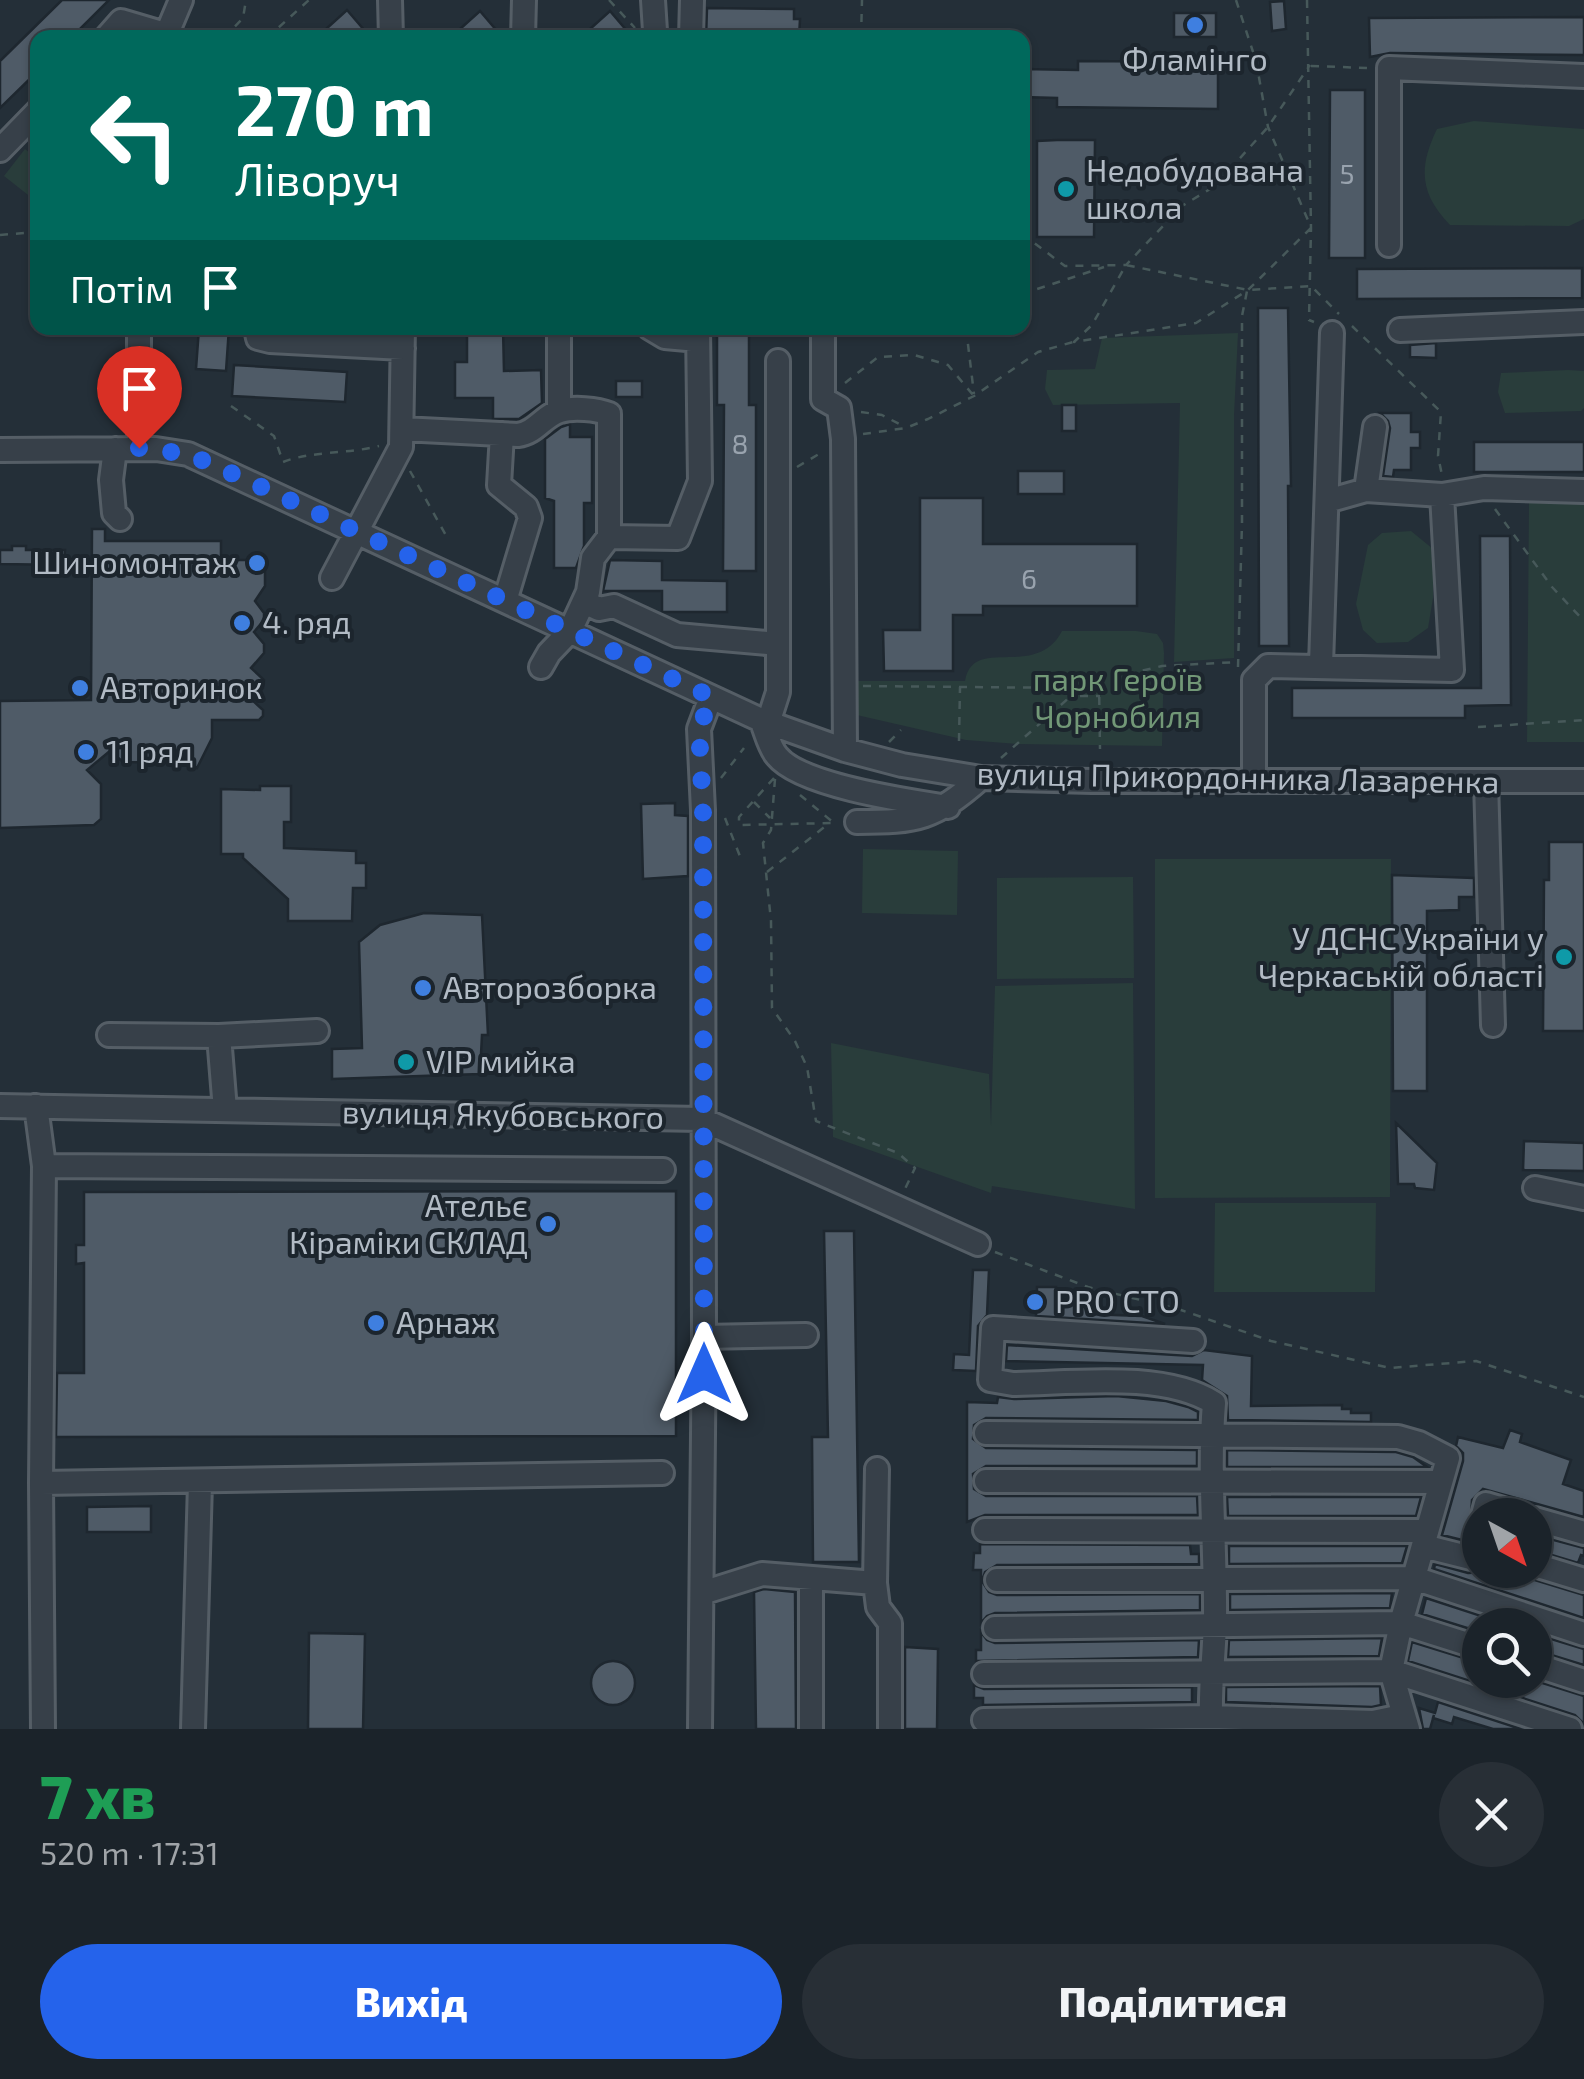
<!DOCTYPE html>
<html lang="uk">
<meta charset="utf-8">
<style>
body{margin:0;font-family:"Exo 2",sans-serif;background:#282f36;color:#f1f3f6;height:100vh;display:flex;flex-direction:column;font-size:38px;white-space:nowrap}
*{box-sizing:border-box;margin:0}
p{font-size:32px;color:#a0a4a8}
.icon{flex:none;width:55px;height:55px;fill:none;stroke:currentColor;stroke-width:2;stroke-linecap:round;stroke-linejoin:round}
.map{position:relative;height:1729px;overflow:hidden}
.drawer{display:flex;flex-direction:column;background:#1b232a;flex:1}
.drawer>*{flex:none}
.hud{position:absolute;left:30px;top:30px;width:1000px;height:305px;border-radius:20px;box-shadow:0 2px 8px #0004,0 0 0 2px #394047;background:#00695c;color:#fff;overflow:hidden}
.needle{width:65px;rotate:140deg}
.buttons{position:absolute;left:1462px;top:1498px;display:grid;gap:20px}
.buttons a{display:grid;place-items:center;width:90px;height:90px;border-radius:50%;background:#1b232a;box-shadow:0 2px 8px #0004,0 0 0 2px #394047;font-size:50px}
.pin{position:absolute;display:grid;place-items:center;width:85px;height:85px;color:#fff;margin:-102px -42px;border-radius:50% 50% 50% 0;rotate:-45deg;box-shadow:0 0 10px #0007}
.pin .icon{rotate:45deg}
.me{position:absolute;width:110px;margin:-55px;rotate:0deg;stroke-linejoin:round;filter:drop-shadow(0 0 8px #0008)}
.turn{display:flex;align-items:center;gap:35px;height:210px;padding:0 40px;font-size:45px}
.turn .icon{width:130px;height:130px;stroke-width:2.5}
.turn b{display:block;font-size:70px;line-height:85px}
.then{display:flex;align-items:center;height:95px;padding:0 40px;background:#0003;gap:20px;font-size:38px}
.round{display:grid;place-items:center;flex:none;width:105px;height:105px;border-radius:52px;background:#282f36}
.overview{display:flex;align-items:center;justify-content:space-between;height:170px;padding:0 40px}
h1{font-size:60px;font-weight:800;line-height:75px;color:#1e9e55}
.button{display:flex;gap:20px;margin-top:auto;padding:20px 40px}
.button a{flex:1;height:115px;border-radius:60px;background:#2563eb;color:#fff;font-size:40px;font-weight:800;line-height:115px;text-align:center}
.button a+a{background:#282f36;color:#f1f3f6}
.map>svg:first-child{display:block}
.green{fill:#293d3b}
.building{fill:#4f5b67;stroke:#1e272f;stroke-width:2.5}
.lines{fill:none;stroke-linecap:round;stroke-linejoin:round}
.minor-casing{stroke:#555e66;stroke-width:28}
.path{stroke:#47595a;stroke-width:2.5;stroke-dasharray:8 8;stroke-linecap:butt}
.minor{stroke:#374049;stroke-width:22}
.route{stroke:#2563eb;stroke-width:18;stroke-dasharray:0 32.4}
.shop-dot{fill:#3f7fe0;stroke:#1c252d;stroke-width:4}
.culture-dot{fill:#0f9aa8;stroke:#1c252d;stroke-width:4}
.labels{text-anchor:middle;stroke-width:8;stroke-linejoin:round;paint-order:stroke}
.number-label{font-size:28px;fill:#99a3ae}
.poi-label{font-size:32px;fill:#b2bbc5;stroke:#1c252d;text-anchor:start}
.park-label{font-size:32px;fill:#729877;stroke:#1c252d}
.street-label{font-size:32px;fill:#b2bbc5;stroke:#1c252d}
</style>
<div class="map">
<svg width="1584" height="1729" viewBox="0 0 1584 1729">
<rect width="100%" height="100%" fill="#242f38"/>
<path class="green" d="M 1474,121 L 1584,129 L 1584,219 L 1569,226 L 1450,225 C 1420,194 1418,168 1437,129 Z
M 25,149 L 35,157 L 37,154 L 37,202 L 4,176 Z
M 1238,333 L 1234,415 L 1234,658 L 1174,662 L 1180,403 L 1053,405 L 1045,389 L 1047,370 L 1095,369 L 1102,338 Z
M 1568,370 L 1584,371 L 1584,408 L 1581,411 L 1505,413 L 1498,392 L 1501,373 Z
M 1529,503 L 1584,503 L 1584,742 L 1527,742 Z
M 1411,531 L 1433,549 L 1433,598 L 1428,628 L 1408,642 L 1377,643 L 1363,630 L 1356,604 L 1368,545 L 1382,533 Z
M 1062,631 L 1136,631 L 1157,634 L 1163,643 L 1164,653 L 1162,746 L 1018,744 L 966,740 L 848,713 L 847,681 L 965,681 C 973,634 1036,681 1062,631 Z
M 863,849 L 958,851 L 957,915 L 862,913 Z
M 1155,859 L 1391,859 L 1390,1197 L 1155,1198 Z
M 1133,877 L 1134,978 L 997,979 L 997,878 Z
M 1133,983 L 1135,1209 L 992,1186 L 991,1193 L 833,1137 L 831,1043 L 989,1074 L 991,1126 L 995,986 Z
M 1215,1203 L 1376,1203 L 1375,1292 L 1214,1292 Z"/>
<path class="building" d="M 62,0 L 109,0 L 71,38 L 38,38 L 38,71 L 0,108 L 0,61 Z
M 1284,1 L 1286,29 L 1272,31 L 1270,2 Z
M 707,8 L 794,9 L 794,19 L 800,19 L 799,38 L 706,38 Z
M 347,10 L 371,38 L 316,38 Z
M 480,11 L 503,38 L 450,38 Z
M 610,11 L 633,38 L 580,38 Z
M 1174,13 L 1216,13 L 1216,37 L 1174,37 Z
M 1584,17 L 1584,55 L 1390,53 L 1370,57 L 1369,18 Z
M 1078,61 L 1218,62 L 1218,109 L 1057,107 L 1057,98 L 1022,97 L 1022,69 L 1078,70 Z
M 1330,90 L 1365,90 L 1365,258 L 1329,258 Z
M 1057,140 L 1095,140 L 1094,237 L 1037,237 L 1037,141 Z
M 1582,268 L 1582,298 L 1357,299 L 1357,269 Z
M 1258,308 L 1288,308 L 1291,486 L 1288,486 L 1289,646 L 1259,646 Z
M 199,328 L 229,328 L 226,371 L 196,369 Z
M 467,328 L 503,328 L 504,371 L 541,370 L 542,403 L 519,419 L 493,419 L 493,398 L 455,398 L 455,362 L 467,362 Z
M 717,328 L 749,328 L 749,405 L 756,405 L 756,571 L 723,571 L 724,405 L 717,405 Z
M 1436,343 L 1436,358 L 1410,357 L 1410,345 Z
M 234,365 L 347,372 L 345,402 L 232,396 Z
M 616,381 L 642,381 L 642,397 L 616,397 Z
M 1062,405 L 1076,405 L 1076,431 L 1062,431 Z
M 1380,413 L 1411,413 L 1411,432 L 1420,432 L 1420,448 L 1411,448 L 1411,470 L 1394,470 L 1393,477 L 1383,476 L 1390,428 L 1388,421 Z
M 570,424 L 570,437 L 592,437 L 592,503 L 584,503 L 584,546 L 576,568 L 554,568 L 554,501 L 545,498 L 545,439 L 561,427 Z
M 1474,442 L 1584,442 L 1584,472 L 1474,472 Z
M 1018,471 L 1064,471 L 1064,494 L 1018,494 Z
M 920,498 L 983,498 L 983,544 L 1137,544 L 1137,606 L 983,606 L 983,615 L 953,615 L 953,671 L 884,671 L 883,630 L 920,630 Z
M 92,529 L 105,529 L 105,541 L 221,541 L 221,560 L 265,560 L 265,586 L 255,601 L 264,613 L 264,620 L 254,632 L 264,644 L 264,653 L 251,668 L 264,680 L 263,688 L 252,700 L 263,710 L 263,716 L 259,720 L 212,720 L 212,738 L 197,768 L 186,763 L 123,762 L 110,751 L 87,770 L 101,784 L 101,819 L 94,825 L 0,828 L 0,701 L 91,700 Z
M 1480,536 L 1510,536 L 1511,705 L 1465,706 L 1465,718 L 1292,718 L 1292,688 L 1481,688 Z
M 12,546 L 26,546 L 26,550 L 65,550 L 64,565 L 0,564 L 0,550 L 12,550 Z
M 610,560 L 662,561 L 662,580 L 727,581 L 727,612 L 662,612 L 662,591 L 603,591 Z
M 260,786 L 291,786 L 291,822 L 284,822 L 284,848 L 356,851 L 356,863 L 366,863 L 366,888 L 353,888 L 352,921 L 288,921 L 288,899 L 243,858 L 243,854 L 221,854 L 221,789 L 260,790 Z
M 675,803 L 675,815 L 688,816 L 688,876 L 643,879 L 641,804 Z
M 1549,842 L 1584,842 L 1584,1031 L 1543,1031 L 1544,880 L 1549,880 Z
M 1392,875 L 1474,878 L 1474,897 L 1459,897 L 1459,910 L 1427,911 L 1427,1091 L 1393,1091 Z
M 424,913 L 482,915 L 488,1035 L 482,1035 L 480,1074 L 332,1079 L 332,1049 L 362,1048 L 359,942 L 380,925 Z
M 1396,1123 L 1437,1163 L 1434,1190 L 1415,1188 L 1414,1184 L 1398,1184 Z
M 1524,1141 L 1584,1143 L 1584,1171 L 1523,1170 Z
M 676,1191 L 676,1436 L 56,1437 L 57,1373 L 84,1373 L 84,1263 L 76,1264 L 76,1245 L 84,1245 L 84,1192 Z
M 824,1231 L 854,1231 L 859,1562 L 813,1562 L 812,1437 L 828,1437 Z
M 973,1270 L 989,1270 L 987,1315 L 978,1326 L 976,1371 L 953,1370 L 954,1354 L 969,1355 Z
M 1037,1287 L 1056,1287 L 1056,1303 L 1087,1303 L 1087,1314 L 1142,1316 L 1165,1324 L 1036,1316 Z
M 1007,1345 L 1192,1356 L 1204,1350 L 1252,1356 L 1251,1406 L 1342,1405 L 1342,1409 L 1351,1409 L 1351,1413 L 1371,1413 L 1371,1422 L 1228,1420 L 1227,1396 L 1202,1380 L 1203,1365 L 1006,1361 Z
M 1116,1396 L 1166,1401 L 1188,1407 L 1198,1412 L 1198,1420 L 986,1418 L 974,1425 L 973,1439 L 986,1448 L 1197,1450 L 1197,1466 L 986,1466 L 973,1474 L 974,1489 L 986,1496 L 1197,1496 L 1198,1515 L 985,1515 L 967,1522 L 967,1402 L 997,1403 L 998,1397 L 1014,1399 Z
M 1510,1430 L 1522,1434 L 1520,1442 L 1571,1460 L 1563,1484 L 1584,1491 L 1584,1517 L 1483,1489 L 1472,1500 L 1470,1533 L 1462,1540 L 1442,1535 L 1463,1461 L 1463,1453 L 1456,1446 L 1458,1437 L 1503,1448 Z
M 1227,1450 L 1396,1452 L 1413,1457 L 1427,1467 L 1227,1467 Z
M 1227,1497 L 1421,1497 L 1416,1516 L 1228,1516 Z
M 151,1506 L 151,1532 L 87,1532 L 87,1507 Z
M 1535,1535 L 1584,1548 L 1584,1556 L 1581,1555 L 1578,1563 L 1535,1550 Z
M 980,1544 L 1190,1545 L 1191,1554 L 1199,1554 L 1199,1564 L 997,1565 L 985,1572 L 982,1581 L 989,1592 L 997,1595 L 1200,1594 L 1200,1610 L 995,1613 L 987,1616 L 981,1623 L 981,1570 L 973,1570 L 974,1553 L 980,1553 Z
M 1229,1546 L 1407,1546 L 1402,1563 L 1229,1564 Z
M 1435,1564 L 1468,1573 L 1521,1570 L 1531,1579 L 1584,1595 L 1584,1618 L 1434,1569 Z
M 764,1589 L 795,1592 L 796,1729 L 756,1729 L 754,1592 Z
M 1392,1593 L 1390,1608 L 1230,1610 L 1230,1594 Z
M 1426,1598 L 1509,1625 L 1480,1625 L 1480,1632 L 1422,1614 Z
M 981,1632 L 987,1640 L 995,1643 L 1199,1640 L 1198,1657 L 976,1661 L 976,1650 L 981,1650 Z
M 309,1633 L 365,1634 L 363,1729 L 308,1729 Z
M 1535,1634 L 1584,1649 L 1584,1665 L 1535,1650 Z
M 1382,1638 L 1379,1656 L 1228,1657 L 1229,1640 Z
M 1412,1642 L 1480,1663 L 1480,1680 L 1533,1680 L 1584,1696 L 1584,1724 L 1575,1715 L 1408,1661 Z
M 905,1647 L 938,1649 L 937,1729 L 905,1729 Z
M591 1683a22 22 0 1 1 44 0a22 22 0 1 1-44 0Z
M 974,1685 L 984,1689 L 1192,1687 L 1192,1702 L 983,1705 L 983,1698 L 974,1698 Z
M 1380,1686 L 1381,1705 L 1372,1707 L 1226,1702 L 1226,1687 Z
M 1438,1702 L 1521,1729 L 1493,1729 L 1454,1717 L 1452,1724 L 1433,1718 L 1434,1715 L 1430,1729 L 1423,1729 L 1419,1708 L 1435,1713 Z"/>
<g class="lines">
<defs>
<path id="minor" d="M 390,0 L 391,38
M 106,38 L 121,21 L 165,34
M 165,38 L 181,0
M 523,38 L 524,0
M 652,38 L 655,31 L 653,0
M 691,38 L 692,0
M 0,150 L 38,111
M 1389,245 L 1389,68 L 1584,76
M 139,328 L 139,449
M 256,328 L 258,338 L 270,341 L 403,348
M 650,328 L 665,337 L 698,340
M 823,328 L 823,399 L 839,408 L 843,439 L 845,750
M 1400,330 L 1584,322
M 559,411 L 559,328
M 402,429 L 518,435 C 536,433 544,415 560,411 C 573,407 597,409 609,414 L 609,537 L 593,558 L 588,592 L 570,631 L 549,653 L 541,667
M 502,434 L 499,485 L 526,507 L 530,518 L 505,601
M 115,449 L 111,480 L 114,513 L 120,519
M 0,450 L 156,449 L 188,454 L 761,720 L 845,750 L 902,765 L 981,778 L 1092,781 L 1584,781
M 1366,490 L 1375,427
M 1327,501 L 1366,490 L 1442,495 L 1484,488 L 1584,491
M 609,537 L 678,538 L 700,481 L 698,328
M 332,578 L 401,447 L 403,328
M 584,602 L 599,609 L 614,606 L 677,635 L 778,644
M 1321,665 L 1332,333
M 761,720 C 766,731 769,747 777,756 C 801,786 909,801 948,807
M 768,723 L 778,692 L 778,361
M 1254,781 L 1254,680 L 1268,666 L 1452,670 L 1442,495
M 1486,781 L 1493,1025
M 857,822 C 918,822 934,819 981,778
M 109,1035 L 219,1036 L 225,1110
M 219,1036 L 317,1031
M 0,1106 L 701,1119 L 978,1244
M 36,1106 L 44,1166 L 41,1483 L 662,1473
M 44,1166 L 663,1170
M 1535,1188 L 1584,1198
M 704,1337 L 806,1335
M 1193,1341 L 993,1328 L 990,1380 L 1013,1384 C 1073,1383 1163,1371 1214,1403 C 1208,1477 1216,1549 1215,1623 C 1214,1655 1210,1685 1211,1717
M 986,1433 L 1398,1437 L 1419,1443 L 1448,1458 L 1401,1623 L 1391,1671 L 1408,1729
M 986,1481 L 1441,1482
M 41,1483 L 43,1729
M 1483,1515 L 1486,1504 L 1523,1515
M 1535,1519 L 1584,1533
M 985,1530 L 1427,1531
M 1423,1546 L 1471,1558 L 1476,1546 L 1480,1547
M 1535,1565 L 1584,1580
M 997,1580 L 1414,1578 L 1584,1634
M 875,1583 L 878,1607 L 890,1623 L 890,1729
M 702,1593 L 762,1574 L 875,1583 L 877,1469
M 995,1628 L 1401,1623 L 1480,1648
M 1535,1665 L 1584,1681
M 984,1674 L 1391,1671 L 1570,1729
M 984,1720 L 1211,1717 L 1373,1722 L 1402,1716
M 193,1729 L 200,1483
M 700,1729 L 704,1337 L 703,810 L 699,729 L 711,697
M 811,1729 L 811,1580"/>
</defs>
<use href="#minor" class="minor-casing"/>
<path class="path" d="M 609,0 L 635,28
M 1236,0 L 1256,61 L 1268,127 L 1310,225
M 1307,0 L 1311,228 L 1309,320 L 1314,322
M 224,38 L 243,18 L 246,0
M 267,38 L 309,0
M 861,38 L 862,0
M 1311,66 L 1368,68
M 1311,228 L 1248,290 L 1196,323 L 1074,342 L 1092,325 L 1126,265 L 1248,290 L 1311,286 L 1339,314
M 1022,234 L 1065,266 L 1126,265 L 1182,206 L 1215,186 L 1268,127 L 1310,65
M 0,235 L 38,232
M 1022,294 L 1104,267
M 1352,326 L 1441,412 L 1438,456 L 1442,475
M 966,328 L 974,394
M 844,335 L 882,328
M 845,383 L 878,357 L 914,355 L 948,365 L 973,395
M 231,406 L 274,436 L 283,462 C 311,451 348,454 379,446
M 861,412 L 882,415 L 905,427
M 863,434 L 906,428 L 928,419 L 974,396 L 1038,352 L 1073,342
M 797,467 L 824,451
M 410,471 L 448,539
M 1495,509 L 1552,587 L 1584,621
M 1238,667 L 1242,523 L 1242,316 L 1247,291
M 1099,681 L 1100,749
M 863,686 L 1071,688 L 1071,681 L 1099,681 L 1162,666 L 1238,662
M 1071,689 L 1071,696 L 1100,696
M 1478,727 L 1584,720
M 959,741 L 960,687
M 889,742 L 901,730
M 1001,758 L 1071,696
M 721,778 L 744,748
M 774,778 L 739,817 L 739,825 L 836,823
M 775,779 L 771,830 L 763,843 L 771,921 L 772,1008 L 795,1041 L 807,1067 L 816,1121 L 898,1153 L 915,1168 L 904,1191
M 800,795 L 834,823
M 754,802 L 770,818
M 725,818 L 741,859
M 767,872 L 827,825
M 995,1252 L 1088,1287 L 1181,1310 L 1271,1341 L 1390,1368 L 1476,1361 L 1584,1397"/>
<use href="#minor" class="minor"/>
</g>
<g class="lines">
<path class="route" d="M 139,448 L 188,454 L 238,476 L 712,697 L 699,728 L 703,810 L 704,1374"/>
</g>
<g class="shop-dot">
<circle cx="1195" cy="25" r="10"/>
<circle cx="257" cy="563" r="10"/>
<circle cx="242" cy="623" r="10"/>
<circle cx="80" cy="688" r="10"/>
<circle cx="86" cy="752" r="10"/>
<circle cx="423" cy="988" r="10"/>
<circle cx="548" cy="1224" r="10"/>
<circle cx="1035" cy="1302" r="10"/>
<circle cx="376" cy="1323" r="10"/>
</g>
<g class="culture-dot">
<circle cx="1066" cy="189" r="10"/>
<circle cx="1564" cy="957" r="10"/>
<circle cx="406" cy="1062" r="10"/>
</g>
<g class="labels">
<g class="number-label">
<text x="1347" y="184">5</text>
<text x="740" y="454">8</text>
<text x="1029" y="589">6</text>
</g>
<g class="poi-label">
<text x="1195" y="71" text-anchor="middle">Фламінго</text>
<text x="1086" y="182">Недобудована<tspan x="1086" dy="37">школа</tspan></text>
<text x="237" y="574" text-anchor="end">Шиномонтаж</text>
<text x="262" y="634">4. ряд</text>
<text x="100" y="699">Авторинок</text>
<text x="106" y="763">11 ряд</text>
<text x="1544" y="950" text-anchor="end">У ДСНС України у<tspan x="1544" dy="37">Черкаській області</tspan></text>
<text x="443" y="999">Авторозборка</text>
<text x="426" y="1073">VIP мийка</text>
<text x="528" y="1217" text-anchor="end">Ательє<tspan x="528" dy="37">Кіраміки СКЛАД</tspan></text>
<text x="1055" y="1313">PRO СТО</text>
<text x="396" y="1334">Арнаж</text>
</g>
<g class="park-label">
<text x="1118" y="691">парк Героїв<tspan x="1118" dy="37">Чорнобиля</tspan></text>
</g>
<g class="street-label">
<text transform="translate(1238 778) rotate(1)" y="11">вулиця Прикордонника Лазаренка</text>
<text transform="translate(503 1115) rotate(1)" y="11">вулиця Якубовського</text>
</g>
</g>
</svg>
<div class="buttons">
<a><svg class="needle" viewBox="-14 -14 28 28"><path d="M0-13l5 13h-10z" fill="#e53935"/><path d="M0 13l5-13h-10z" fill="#a0a4a8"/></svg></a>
<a><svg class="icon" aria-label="search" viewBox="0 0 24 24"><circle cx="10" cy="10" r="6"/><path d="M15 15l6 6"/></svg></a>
</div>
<div class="pin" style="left:139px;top:448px;background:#d93025"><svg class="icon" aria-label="arrive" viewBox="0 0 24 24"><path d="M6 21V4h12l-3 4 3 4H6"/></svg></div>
<svg class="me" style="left:704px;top:1374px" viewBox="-20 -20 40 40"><path d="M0-17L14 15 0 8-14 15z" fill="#2563eb" stroke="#fff" stroke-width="4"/></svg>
<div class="hud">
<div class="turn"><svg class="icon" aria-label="left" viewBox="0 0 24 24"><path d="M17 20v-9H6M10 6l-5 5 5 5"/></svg><div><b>270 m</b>Ліворуч</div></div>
<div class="then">Потім<svg class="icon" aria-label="arrive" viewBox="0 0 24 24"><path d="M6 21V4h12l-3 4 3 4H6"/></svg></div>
</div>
</div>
<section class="drawer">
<div class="overview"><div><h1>7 хв</h1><p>520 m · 17:31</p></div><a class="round"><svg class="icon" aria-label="close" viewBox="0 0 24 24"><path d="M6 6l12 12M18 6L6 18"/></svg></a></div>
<div class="button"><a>Вихід</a><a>Поділитися</a></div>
</section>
